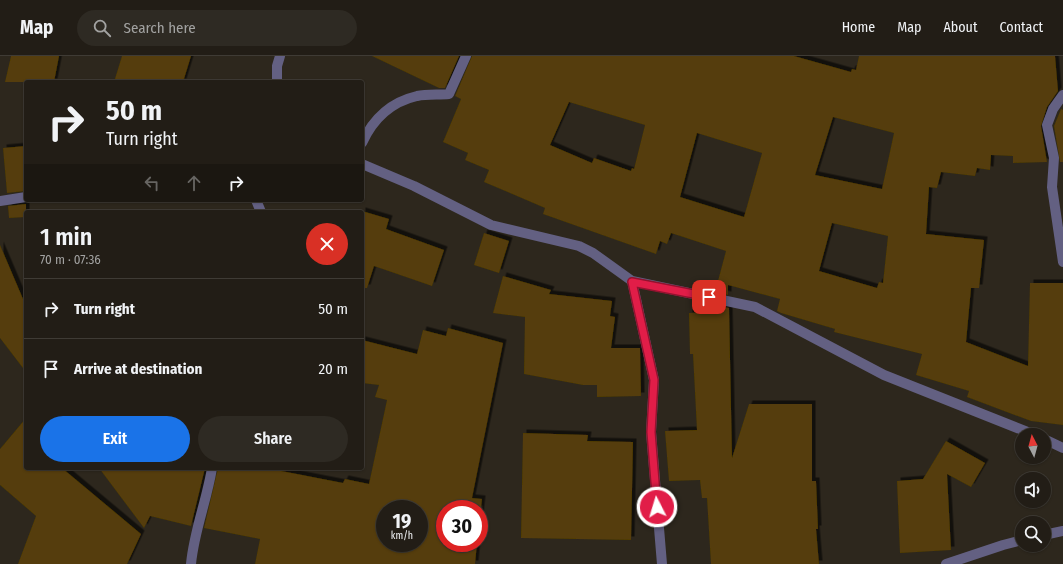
<!DOCTYPE html>
<meta charset="utf-8">
<style>
body{margin:0;font-family:"Fira Sans Condensed",sans-serif;background:#2e2a23;color:#f1f3f6;height:100vh;display:flex;flex-direction:column;font-size:15px;white-space:nowrap}
*{box-sizing:border-box;margin:0}
p{font-size:13px;color:#a2a2a1}
.icon{flex:none;width:22px;height:22px;fill:none;stroke:currentColor;stroke-width:2;stroke-linecap:round;stroke-linejoin:round}
.map{position:relative;flex:1;overflow:hidden}
.details{position:absolute;left:24px;top:154px;width:340px;height:260px;display:flex;flex-direction:column;background:#221d16;border-radius:4px;box-shadow:0 1px 3px #0004,0 0 0 1px #3f3b35}
.details>*{flex:none}
.top-card{position:absolute;left:24px;top:24px;width:340px;height:122px;border-radius:4px;box-shadow:0 1px 3px #0004,0 0 0 1px #3f3b35;background:#221d16;color:#f1f3f6;overflow:hidden}
.needle{width:26px;rotate:354deg}
.fabs{position:absolute;left:1015px;top:372px;display:grid;gap:8px}
.fabs a{display:grid;place-items:center;width:36px;height:36px;border-radius:50%;background:#221d16;box-shadow:0 1px 3px #0004,0 0 0 1px #3f3b35;font-size:20px}
.speed{position:absolute;left:376px;top:444px;display:flex;gap:8px;font-size:20px;font-weight:700;text-align:center}
.speed>*{display:grid;place-content:center;width:52px;height:52px;border-radius:50%;background:#221d16;box-shadow:0 1px 3px #0004,0 0 0 1px #3f3b35;line-height:1}
.speed small{font-size:10px;font-weight:400}
.speed .limit{border:6px solid #d22;background:#fff;color:#111}
.pin{position:absolute;display:grid;place-items:center;width:34px;height:34px;color:#fff;margin:-17px;border-radius:8px;box-shadow:0 2px 6px #0006}
.me{position:absolute;width:44px;margin:-22px;rotate:355deg;stroke-linejoin:round;filter:drop-shadow(0 0 3px #0008)}
.turn{display:flex;align-items:center;gap:14px;height:84px;padding:0 16px;font-size:18px}
.turn .icon{width:52px;height:52px;stroke-width:2.5}
.turn b{display:block;font-size:28px;line-height:34px}
.lanes{display:flex;align-items:center;height:38px;padding:0 16px;background:#0003;justify-content:center;gap:20px;direction:ltr}
.lanes .off{opacity:.35}
.round{display:grid;place-items:center;flex:none;width:42px;height:42px;border-radius:21px;background:#2e2a23}
.head{display:flex;align-items:center;justify-content:space-between;height:68px;padding:0 16px}
h1{font-size:24px;font-weight:600;line-height:30px}
.button{display:flex;gap:8px;margin-top:auto;padding:8px 16px}
.button a{flex:1;height:46px;border-radius:24px;background:#1a73e8;color:#fff;font-size:16px;font-weight:600;line-height:46px;text-align:center}
.button a+a{background:#2e2a23;color:#f1f3f6}
ul{padding:0;list-style:none}
li{display:flex;align-items:center;gap:12px;height:60px;padding:0 16px;border-top:1px solid #3f3b35}
li div{flex:1}
li b{display:block;font-size:15px}
li em{font-style:normal}
header{display:flex;align-items:center;gap:24px;box-sizing:border-box;height:56px;padding:0 20px;background:#221d16;border-bottom:1px solid #3f3b35}
header strong{font-size:19px}
nav{display:flex;gap:22px;margin-inline-start:auto;font-size:14px}
.search{width:280px;height:36px;background:#2e2a23;display:flex;align-items:center;gap:10px;box-sizing:border-box;padding:0 14px;border-radius:22px;color:#a2a2a1;font-size:15px}
.map>svg:first-child{display:block}
.building{fill:#543e07;fill-rule:evenodd;filter:url(#shadow)}
.lines{fill:none;stroke-linecap:round;stroke-linejoin:round}
.street{stroke:#636082;stroke-width:10}
.route-casing{stroke:#92132f;stroke-width:10}
.route{stroke:#e11d48;stroke-width:7}
</style>
<header>
<strong>Map</strong>
<div class="search"><svg class="icon" aria-label="search" viewBox="0 0 24 24"><circle cx="10" cy="10" r="6"/><path d="M15 15l6 6"/></svg>Search here</div>
<nav><a>Home</a><a>Map</a><a>About</a><a>Contact</a></nav>
</header>
<div class="map">
<svg width="1063" height="508" viewBox="0 0 1063 508">
<defs>
<filter id="shadow"><feDropShadow dx="3.5" dy="-3.5" stdDeviation="0" flood-color="#0009"/></filter>
</defs>
<rect width="100%" height="100%" fill="#2d271d"/>
<path class="building" d="M 11,0 L 59,0 L 54,26 L 5,26 Z
M 122,0 L 191,0 L 183,26 L 114,26 Z
M 372,0 L 459,0 L 445,32 L 439,32 Z
M 472,0 L 794,0 L 851,16 L 852,13 L 856,14 L 859,0 L 1055,0 L 1058,35 L 1047,51 L 1041,70 L 1047,106 L 1013,107 L 1013,100 L 991,99 L 990,114 L 977,112 L 975,120 L 941,116 L 937,132 L 929,131 L 926,178 L 984,184 L 979,232 L 971,232 L 966,286 L 1028,310 L 1030,227 L 1063,227 L 1063,369 L 1031,365 L 967,341 L 969,335 L 916,319 L 922,298 L 834,276 L 835,273 L 781,257 L 777,255 L 780,243 L 728,229 L 728,239 L 715,236 L 726,195 L 671,177 L 667,188 L 660,185 L 656,198 L 543,158 L 545,152 L 484,126 L 489,114 L 465,104 L 468,97 L 443,86 L 461,43 L 455,40 ZM 569,46 L 645,69 L 634,113 L 632,112 L 631,115 L 594,102 L 592,107 L 550,89 ZM 833,61 L 894,77 L 882,133 L 815,119 ZM 697,77 L 762,97 L 744,161 L 680,141 ZM 832,167 L 888,180 L 883,227 L 879,226 L 877,232 L 819,215 Z
M 1061,53 L 1063,54 L 1063,106 L 1060,106 L 1054,70 Z
M 26,90 L 26,135 L 7,137 L 3,92 Z
M 26,148 L 26,161 L 9,162 L 8,150 Z
M 362,155 L 389,163 L 386,173 L 444,194 L 432,230 L 374,210 L 367,232 L 362,232 Z
M 484,177 L 509,185 L 499,217 L 474,209 Z
M 0,189 L 26,250 L 26,316 L 0,282 Z
M 503,220 L 551,234 L 549,238 L 612,245 L 610,260 L 615,261 L 611,292 L 640,292 L 641,340 L 597,341 L 597,329 L 583,329 L 524,318 L 525,261 L 493,257 Z
M 711,248 L 729,252 L 732,402 L 749,348 L 812,348 L 812,425 L 816,425 L 818,473 L 816,473 L 819,508 L 711,508 L 707,442 L 702,442 L 700,424 L 669,425 L 665,375 L 697,374 L 693,298 L 690,298 L 689,257 L 709,256 Z
M 448,272 L 503,287 L 472,442 L 482,443 L 479,469 L 479,453 L 445,453 L 445,487 L 477,487 L 475,508 L 255,508 L 260,483 L 204,472 L 218,412 L 266,412 L 343,427 L 345,423 L 369,428 L 387,344 L 375,341 L 379,329 L 362,327 L 362,284 L 417,298 L 423,274 L 446,280 ZM 385,453 L 419,453 L 419,487 L 385,487 Z
M 26,362 L 26,412 L 62,412 L 141,478 L 127,508 L 18,508 L 36,460 L 0,429 L 0,393 Z
M 523,377 L 588,379 L 587,385 L 633,386 L 631,484 L 521,482 Z
M 946,385 L 985,407 L 971,431 L 947,418 L 951,494 L 900,497 L 897,425 L 923,423 Z
M 99,412 L 205,412 L 191,470 L 150,460 L 144,472 Z"/>
<g class="lines">
<path class="street" d="M 277,26 L 277,10 L 280,0
M 1063,39 L 1053,53 L 1047,69 L 1054,102 L 1052,131 L 1063,206
M 362,87 C 373,63 391,46 417,40 C 427,38 439,39 449,38 L 466,0
M 362,108 L 414,130 L 491,169 L 579,190 L 593,197 L 632,225 L 755,251 L 884,319 L 1035,379
M 256,144 L 261,156
M 0,145 L 26,141
M 632,225 L 654,324 L 651,376 L 662,508
M 1044,383 L 1063,392
M 1044,479 L 1063,475
M 191,508 C 194,475 207,444 212,412
M 946,508 L 1003,489 L 1022,484"/>
</g>
<g class="lines">
<defs>
<path id="route" d="M 657,451 L 651,376 L 654,324 L 632,226 L 709,241"/>
</defs>
<use href="#route" class="route-casing"/>
<use href="#route" class="route"/>
</g>
</svg>
<div class="fabs">
<a><svg class="needle" viewBox="-14 -14 28 28"><path d="M0-13l5 13h-10z" fill="#e53935"/><path d="M0 13l5-13h-10z" fill="#a2a2a1"/></svg></a>
<a><svg class="icon" aria-label="sound" viewBox="0 0 24 24"><path d="M4 9h4l5-4v14l-5-4H4zM17 9q2 3 0 6"/></svg></a>
<a><svg class="icon" aria-label="search" viewBox="0 0 24 24"><circle cx="10" cy="10" r="6"/><path d="M15 15l6 6"/></svg></a>
</div>
<div class="speed"><div>19<small>km/h</small></div><div class="limit">30</div></div>
<div class="pin" style="left:709px;top:241px;background:#d93025"><svg class="icon" aria-label="arrive" viewBox="0 0 24 24"><path d="M6 21V4h12l-3 4 3 4H6"/></svg></div>
<svg class="me" style="left:657px;top:451px" viewBox="-20 -20 40 40"><circle r="17" fill="#e11d48" stroke="#fff" stroke-width="3"/><path d="M0-11L8 9 0 5-8 9z" fill="#fff"/></svg>
<div class="top-card">
<div class="turn"><svg class="icon" aria-label="right" viewBox="0 0 24 24"><path d="M7 20v-9h11M14 6l5 5-5 5"/></svg><div><b>50 m</b>Turn right</div></div>
<div class="lanes"><svg class="icon off" aria-label="left" viewBox="0 0 24 24"><path d="M17 20v-9H6M10 6l-5 5 5 5"/></svg><svg class="icon off" aria-label="ahead" viewBox="0 0 24 24"><path d="M12 20V5M6 11l6-6 6 6"/></svg><svg class="icon" aria-label="right" viewBox="0 0 24 24"><path d="M7 20v-9h11M14 6l5 5-5 5"/></svg></div>
</div>
<section class="details">
<div class="head"><div><h1>1 min</h1><p>70 m · 07:36</p></div><a class="round" style="background:#d93025;color:#fff"><svg class="icon" aria-label="close" viewBox="0 0 24 24"><path d="M6 6l12 12M18 6L6 18"/></svg></a></div>
<ul>
<li><svg class="icon" aria-label="right" viewBox="0 0 24 24"><path d="M7 20v-9h11M14 6l5 5-5 5"/></svg><div><b>Turn right</b></div><em>50 m</em></li>
<li><svg class="icon" aria-label="arrive" viewBox="0 0 24 24"><path d="M6 21V4h12l-3 4 3 4H6"/></svg><div><b>Arrive at destination</b></div><em>20 m</em></li>
</ul>
<div class="button"><a>Exit</a><a>Share</a></div>
</section>
</div>
